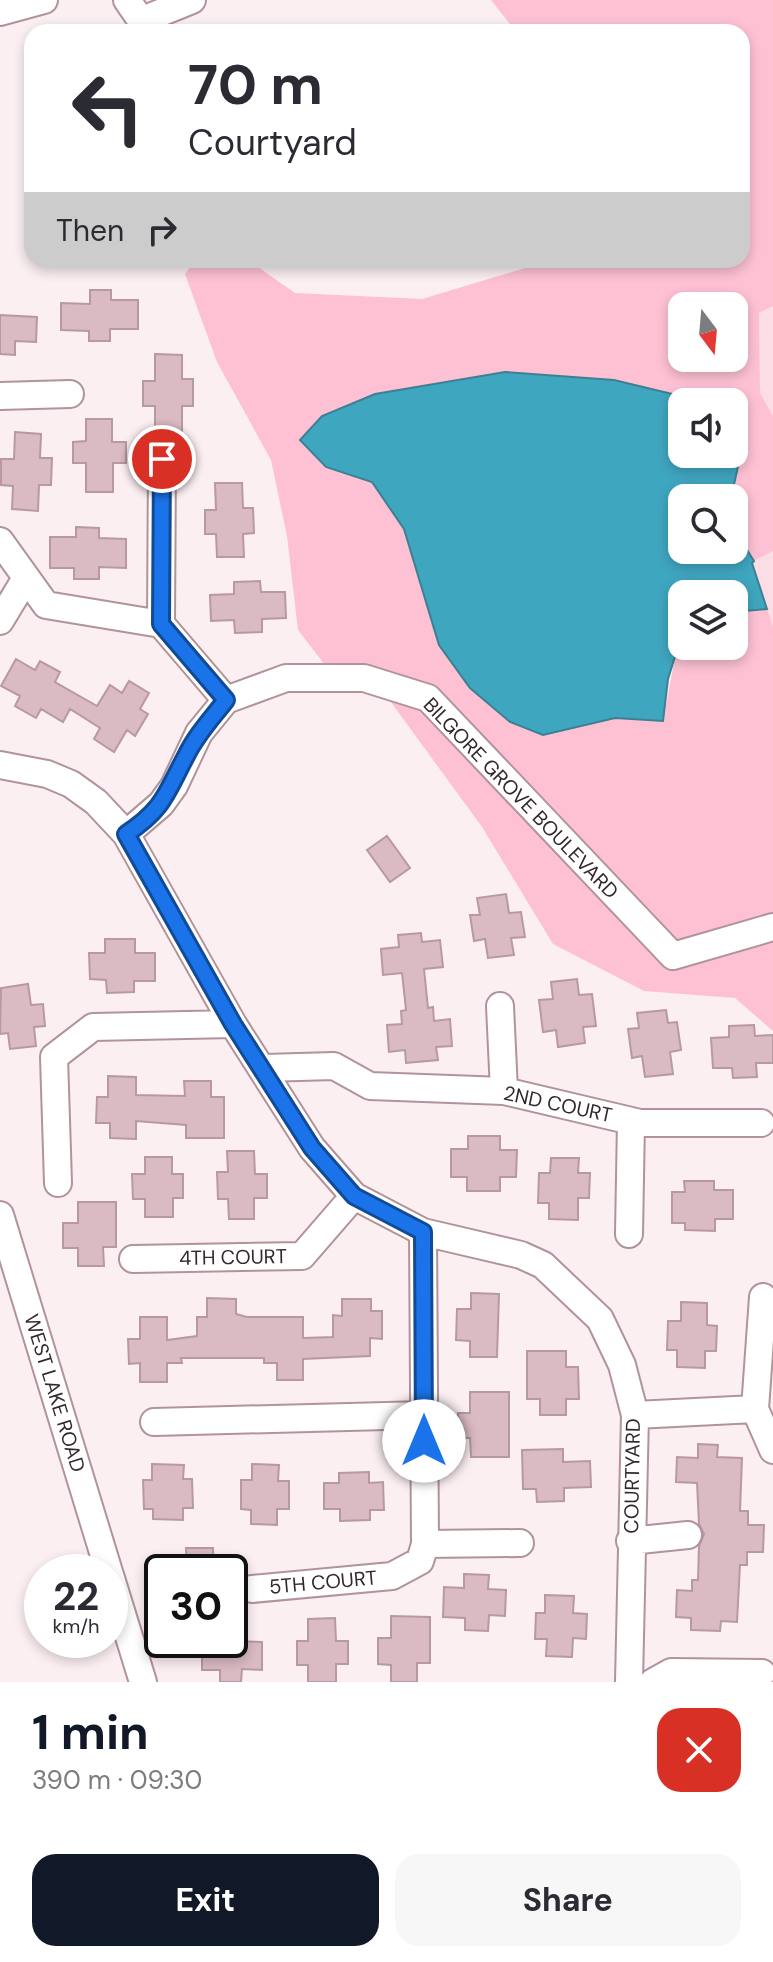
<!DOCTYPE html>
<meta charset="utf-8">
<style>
body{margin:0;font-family:"DM Sans",sans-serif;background:#f7f7f7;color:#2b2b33;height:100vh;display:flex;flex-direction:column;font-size:30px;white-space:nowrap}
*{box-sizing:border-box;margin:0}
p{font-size:26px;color:#7c7c81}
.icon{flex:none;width:44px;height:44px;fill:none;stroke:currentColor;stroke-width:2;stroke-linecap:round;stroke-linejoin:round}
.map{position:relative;height:1682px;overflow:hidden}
.drawer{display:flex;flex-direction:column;background:#fff;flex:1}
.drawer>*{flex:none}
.guide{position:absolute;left:24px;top:24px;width:726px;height:244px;border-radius:24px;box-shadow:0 4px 12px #0003;background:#fff;color:#2b2b33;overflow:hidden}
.needle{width:52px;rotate:164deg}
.buttons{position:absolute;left:668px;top:292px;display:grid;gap:16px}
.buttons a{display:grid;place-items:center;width:80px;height:80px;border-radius:16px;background:#fff;box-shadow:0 4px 12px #0003;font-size:40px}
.speed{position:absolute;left:24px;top:1554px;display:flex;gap:16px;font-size:40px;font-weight:700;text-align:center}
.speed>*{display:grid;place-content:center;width:104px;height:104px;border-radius:50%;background:#fff;box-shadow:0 4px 12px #0003;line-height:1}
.speed small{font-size:20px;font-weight:400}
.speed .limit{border:4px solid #111;border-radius:12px;background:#fff;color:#111}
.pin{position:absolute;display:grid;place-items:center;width:68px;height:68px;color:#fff;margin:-34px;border:4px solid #fff;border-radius:50%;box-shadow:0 2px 8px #0007}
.me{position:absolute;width:88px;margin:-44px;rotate:0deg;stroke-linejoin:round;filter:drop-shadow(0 0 6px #0008)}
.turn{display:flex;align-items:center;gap:28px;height:168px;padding:0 32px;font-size:36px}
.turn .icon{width:104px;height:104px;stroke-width:2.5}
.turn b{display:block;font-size:56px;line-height:68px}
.then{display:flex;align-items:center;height:76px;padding:0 32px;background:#0003;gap:16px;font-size:30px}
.round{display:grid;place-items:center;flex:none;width:84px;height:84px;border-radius:24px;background:#f7f7f7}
.head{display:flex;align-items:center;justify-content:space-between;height:136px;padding:0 32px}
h1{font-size:48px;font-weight:700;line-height:60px;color:#111827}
.primary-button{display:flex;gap:16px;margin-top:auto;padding:16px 32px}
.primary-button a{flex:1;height:92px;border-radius:24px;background:#111827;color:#fff;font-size:32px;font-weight:700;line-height:92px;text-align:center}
.primary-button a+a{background:#f7f7f7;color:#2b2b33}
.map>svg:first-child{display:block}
.built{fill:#fcdce5}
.green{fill:#fdc1d3;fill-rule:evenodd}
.water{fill:#3fa6bf;stroke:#3c8093;stroke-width:2}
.building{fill:#dabac3;stroke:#b899a2;stroke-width:2}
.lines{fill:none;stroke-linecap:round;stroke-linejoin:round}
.minor-casing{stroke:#b1939b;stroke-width:30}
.minor{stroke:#fff;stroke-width:26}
.route-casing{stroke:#114b97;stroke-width:20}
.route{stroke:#1a73e8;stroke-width:14}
.labels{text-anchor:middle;stroke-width:6;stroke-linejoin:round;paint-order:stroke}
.street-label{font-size:20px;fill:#34282c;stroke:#fff}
</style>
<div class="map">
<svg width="773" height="1682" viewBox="0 0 773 1682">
<rect width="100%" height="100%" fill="#fceff2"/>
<path class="built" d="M 773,306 L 773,416 L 760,393 L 759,313 Z
M 773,551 L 773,626 L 752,562 Z"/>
<path class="green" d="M 491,0 L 773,0 L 773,306 L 759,313 L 760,393 L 773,416 L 773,551 L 754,561 L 734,529 L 734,498 L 731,498 L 739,462 L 734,402 L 699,402 L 614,380 L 326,467 L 372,481 L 404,529 L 439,645 L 470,688 L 510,722 L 543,734 L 615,718 L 663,721 L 679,636 L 682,634 L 682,646 L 734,646 L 734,612 L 767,609 L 773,626 L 773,915 L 676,944 L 430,687 L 366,667 L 325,665 L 298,630 L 287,536 L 271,460 L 217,362 L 185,274 L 195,260 L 248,260 L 295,293 L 422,299 L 532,266 L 535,260 L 742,260 L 742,32 L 516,32 ZM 682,306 L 734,306 L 734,358 L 682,358 Z
M 385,694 L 423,707 L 667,964 L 773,939 L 773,1031 L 735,998 L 644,991 L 553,944 L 482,827 Z"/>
<path class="water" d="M 505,372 L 614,380 L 697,400 L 699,402 L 682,402 L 682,454 L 734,454 L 734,427 L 739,462 L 731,498 L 682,498 L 682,550 L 734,550 L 734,529 L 754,561 L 752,563 L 767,609 L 734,612 L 734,594 L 682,594 L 682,634 L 668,679 L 663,721 L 615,718 L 543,735 L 510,722 L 470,688 L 439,645 L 404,529 L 372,482 L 326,467 L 300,440 L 322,416 L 375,394 Z"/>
<path class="building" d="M 90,290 L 111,290 L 111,300 L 138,300 L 138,329 L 110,329 L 110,341 L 89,341 L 89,331 L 61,330 L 61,303 L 90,304 Z
M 0,315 L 37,317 L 36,342 L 15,341 L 15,355 L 0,354 Z
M 155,354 L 182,355 L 182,379 L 193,379 L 193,406 L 182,406 L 182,434 L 155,433 L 155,406 L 143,406 L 143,381 L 155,381 Z
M 86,419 L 112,419 L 112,442 L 126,442 L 126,463 L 113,463 L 113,492 L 86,492 L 86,463 L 73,463 L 73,442 L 86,441 Z
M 15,432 L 41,434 L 40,458 L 52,458 L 51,485 L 39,485 L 38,511 L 12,509 L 13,486 L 1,485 L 1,459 L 14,459 Z
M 215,483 L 242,483 L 243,508 L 253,508 L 254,533 L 243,534 L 244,557 L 217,557 L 216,534 L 205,534 L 205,510 L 216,510 Z
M 76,527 L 99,528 L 99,538 L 126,539 L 126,568 L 99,567 L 99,579 L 74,579 L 74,568 L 50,568 L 50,537 L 76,537 Z
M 260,581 L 261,592 L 285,592 L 286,618 L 262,619 L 262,632 L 235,633 L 234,620 L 211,621 L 210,595 L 234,594 L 234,582 Z
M 16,659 L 35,670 L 40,661 L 60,672 L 55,682 L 97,706 L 110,685 L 122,693 L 129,681 L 149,693 L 140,709 L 148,714 L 135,736 L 127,730 L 114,752 L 94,739 L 100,728 L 70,709 L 63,722 L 41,709 L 36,718 L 15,706 L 20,696 L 1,686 Z
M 387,836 L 410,868 L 390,882 L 367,850 Z
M 506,894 L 509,913 L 521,912 L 525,937 L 511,938 L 514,955 L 488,958 L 485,939 L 474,941 L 470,915 L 480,915 L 477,898 Z
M 421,933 L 422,942 L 440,940 L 443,967 L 424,969 L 428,1008 L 433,1007 L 434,1021 L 450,1019 L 452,1046 L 436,1047 L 438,1060 L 406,1063 L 405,1050 L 389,1052 L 387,1025 L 402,1024 L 401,1011 L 406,1010 L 402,973 L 383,975 L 381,949 L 399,947 L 398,935 Z
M 105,939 L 135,939 L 135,953 L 155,953 L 155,981 L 134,981 L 134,992 L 107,993 L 106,980 L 90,979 L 89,953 L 105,953 Z
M 577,979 L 579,995 L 592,994 L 596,1026 L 583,1027 L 585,1043 L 558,1047 L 556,1030 L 543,1032 L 539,1000 L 553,999 L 551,982 Z
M 28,984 L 31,1005 L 43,1004 L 45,1026 L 34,1027 L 36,1046 L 10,1049 L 8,1033 L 0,1034 L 1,988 Z
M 666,1010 L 668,1023 L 677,1022 L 681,1050 L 670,1052 L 673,1074 L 645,1077 L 642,1056 L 632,1058 L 628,1029 L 639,1028 L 637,1013 Z
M 754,1025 L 755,1036 L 773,1035 L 773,1063 L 756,1063 L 757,1077 L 733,1078 L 732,1068 L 713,1068 L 711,1038 L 729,1037 L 729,1026 Z
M 108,1076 L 136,1077 L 136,1095 L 185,1096 L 184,1081 L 211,1081 L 211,1097 L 224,1097 L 224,1138 L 186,1138 L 186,1125 L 136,1121 L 136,1139 L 110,1138 L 110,1123 L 96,1123 L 97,1097 L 108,1097 Z
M 468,1136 L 500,1136 L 500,1150 L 517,1150 L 516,1177 L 500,1177 L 500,1191 L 467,1191 L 467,1177 L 451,1177 L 451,1149 L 468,1149 Z
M 227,1151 L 254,1151 L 255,1174 L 267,1174 L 267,1198 L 254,1198 L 254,1219 L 229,1219 L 228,1199 L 218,1199 L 217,1172 L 228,1172 Z
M 145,1157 L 172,1157 L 172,1174 L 183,1174 L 183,1198 L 173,1198 L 173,1217 L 145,1217 L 145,1199 L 133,1199 L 132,1174 L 145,1174 Z
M 551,1158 L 579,1158 L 578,1173 L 590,1173 L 589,1198 L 578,1198 L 578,1220 L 549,1219 L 549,1203 L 538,1203 L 539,1173 L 550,1173 Z
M 684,1181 L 714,1181 L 714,1190 L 733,1190 L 733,1219 L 715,1219 L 715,1231 L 685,1230 L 685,1223 L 672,1223 L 672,1192 L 685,1192 Z
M 78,1202 L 116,1202 L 116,1247 L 103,1247 L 104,1266 L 78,1266 L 78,1248 L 63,1248 L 63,1223 L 78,1223 Z
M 471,1293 L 499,1294 L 497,1357 L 470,1357 L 470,1341 L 456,1340 L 457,1309 L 471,1309 Z
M 207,1298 L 236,1299 L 236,1314 L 247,1317 L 303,1317 L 303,1338 L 333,1337 L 333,1315 L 342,1316 L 342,1299 L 371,1299 L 371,1311 L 382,1311 L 382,1339 L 370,1338 L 370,1356 L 303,1359 L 303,1380 L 277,1380 L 277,1363 L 264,1363 L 264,1358 L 181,1358 L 182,1363 L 167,1363 L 167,1382 L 140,1382 L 140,1363 L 129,1364 L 128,1339 L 140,1339 L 140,1317 L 167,1317 L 167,1340 L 197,1336 L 197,1317 L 207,1317 Z
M 681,1302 L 707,1303 L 707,1325 L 717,1326 L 716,1351 L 705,1351 L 705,1368 L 677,1367 L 677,1350 L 667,1350 L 668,1321 L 681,1321 Z
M 527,1351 L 566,1351 L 566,1367 L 578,1367 L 579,1399 L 566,1399 L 566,1415 L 540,1415 L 540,1399 L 527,1399 Z
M 470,1392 L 509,1392 L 509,1457 L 471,1457 L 470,1438 L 458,1438 L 458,1413 L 470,1413 Z
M 698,1444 L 718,1445 L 717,1457 L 742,1458 L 740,1511 L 748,1511 L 748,1525 L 764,1525 L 763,1552 L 747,1552 L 747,1565 L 740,1565 L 737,1622 L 721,1621 L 720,1631 L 691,1630 L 691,1618 L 676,1617 L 677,1590 L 692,1591 L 692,1580 L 698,1580 L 699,1546 L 704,1534 L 699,1524 L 697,1483 L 676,1482 L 677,1457 L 698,1458 Z
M 563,1449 L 563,1462 L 590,1461 L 591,1487 L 564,1488 L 564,1501 L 537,1502 L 536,1489 L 523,1489 L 522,1450 Z
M 152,1464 L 184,1465 L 183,1479 L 192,1479 L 193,1508 L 183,1508 L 183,1520 L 153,1519 L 153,1509 L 144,1509 L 143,1480 L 152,1480 Z
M 252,1464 L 279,1465 L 278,1481 L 289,1481 L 289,1509 L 277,1509 L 277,1525 L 251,1524 L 251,1510 L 241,1509 L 241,1480 L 252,1480 Z
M 369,1472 L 369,1483 L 383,1482 L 384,1510 L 370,1510 L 370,1520 L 340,1521 L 340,1509 L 324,1509 L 324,1483 L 339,1483 L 339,1473 Z
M 186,1548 L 213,1548 L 214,1572 L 187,1572 Z
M 464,1574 L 489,1575 L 488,1589 L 506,1590 L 505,1616 L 489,1615 L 488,1631 L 465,1630 L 465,1618 L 443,1617 L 444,1587 L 464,1588 Z
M 545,1595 L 574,1596 L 573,1613 L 587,1614 L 586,1639 L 573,1638 L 572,1657 L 546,1656 L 547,1639 L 535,1639 L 536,1613 L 545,1613 Z
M 391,1616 L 430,1617 L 430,1663 L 417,1663 L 417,1682 L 391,1682 L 391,1665 L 378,1664 L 378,1638 L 391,1638 Z
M 335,1618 L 336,1641 L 348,1641 L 348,1664 L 336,1664 L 336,1682 L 308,1682 L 308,1665 L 297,1665 L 297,1641 L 308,1641 L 308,1619 Z
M 202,1640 L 262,1642 L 262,1670 L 242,1669 L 241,1682 L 220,1682 L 220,1670 L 202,1670 Z"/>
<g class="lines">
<defs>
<path id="minor" d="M 127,0 L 138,16 L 145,19 L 192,0
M 0,12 L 44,0
M 0,396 L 70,394
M 0,541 L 46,605 L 161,624 L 226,700
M 0,621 L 26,578
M 161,624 L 162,459
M 0,765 L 47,774 L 71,784 L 96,802 L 126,834 L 233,1024 L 312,1148 L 354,1196 L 423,1232 L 521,1255 L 543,1265 L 600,1319 L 622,1365 L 635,1415 L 629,1682
M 126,834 L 161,804 L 174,786 L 199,733 L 226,700 L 286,678 L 364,678 L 428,698 L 673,956 L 773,927
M 500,1006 L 504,1091
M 264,1068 L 334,1066 L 370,1086 L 504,1091 L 640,1123 L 761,1123
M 58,1183 L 54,1057 L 93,1027 L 233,1024
M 0,1215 L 109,1572
M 629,1234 L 631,1121
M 133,1259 L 302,1256 L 354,1196
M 755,1409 L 763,1297
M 635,1415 L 755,1409 L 773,1450
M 154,1422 L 424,1415
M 630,1541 L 688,1535
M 425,1544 L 520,1543
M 110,1575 L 143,1682
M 252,1589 L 392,1576 L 420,1561 L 425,1544 L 423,1232
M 653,1682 L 671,1672 L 762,1673"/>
</defs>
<use href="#minor" class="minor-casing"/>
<use href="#minor" class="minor"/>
</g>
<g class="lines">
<defs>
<path id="route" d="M 162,459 L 161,624 L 226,700 C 212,718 196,735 186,756 C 166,793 164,809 126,834 L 233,1024 L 312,1148 L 354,1196 L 423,1232 L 424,1441"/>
</defs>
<use href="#route" class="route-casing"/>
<use href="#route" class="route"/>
</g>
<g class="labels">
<g class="street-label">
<text transform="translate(521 798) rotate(46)" y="7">BILGORE GROVE BOULEVARD</text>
<text transform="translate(558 1104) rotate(12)" y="7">2ND COURT</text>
<text transform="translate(233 1257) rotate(-1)" y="7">4TH COURT</text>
<text transform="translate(55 1393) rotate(73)" y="7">WEST LAKE ROAD</text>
<text transform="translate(632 1476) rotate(-89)" y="7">COURTYARD</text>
<text transform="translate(323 1582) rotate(-5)" y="7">5TH COURT</text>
</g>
</g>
</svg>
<div class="buttons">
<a><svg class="needle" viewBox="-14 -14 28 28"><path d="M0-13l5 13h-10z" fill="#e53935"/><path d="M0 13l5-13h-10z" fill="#7c7c81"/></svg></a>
<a><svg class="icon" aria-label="sound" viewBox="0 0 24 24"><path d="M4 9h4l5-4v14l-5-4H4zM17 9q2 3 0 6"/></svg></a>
<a><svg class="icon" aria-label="search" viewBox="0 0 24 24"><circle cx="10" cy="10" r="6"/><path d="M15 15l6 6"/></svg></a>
<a><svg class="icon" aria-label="layers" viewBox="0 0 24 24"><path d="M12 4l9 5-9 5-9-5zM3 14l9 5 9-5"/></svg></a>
</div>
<div class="speed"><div>22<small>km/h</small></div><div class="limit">30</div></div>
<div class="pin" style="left:162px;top:459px;background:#d93025"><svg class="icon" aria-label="arrive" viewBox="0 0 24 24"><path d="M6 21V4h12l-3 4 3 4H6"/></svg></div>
<svg class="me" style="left:424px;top:1441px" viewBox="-20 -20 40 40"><circle r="19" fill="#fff"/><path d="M0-13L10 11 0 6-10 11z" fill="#1a73e8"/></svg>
<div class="guide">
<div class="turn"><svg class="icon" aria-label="left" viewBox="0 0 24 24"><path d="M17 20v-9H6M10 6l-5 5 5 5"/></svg><div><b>70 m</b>Courtyard</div></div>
<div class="then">Then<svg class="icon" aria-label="right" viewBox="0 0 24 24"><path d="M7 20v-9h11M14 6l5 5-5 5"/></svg></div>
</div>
</div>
<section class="drawer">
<div class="head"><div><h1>1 min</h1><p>390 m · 09:30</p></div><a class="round" style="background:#d93025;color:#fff"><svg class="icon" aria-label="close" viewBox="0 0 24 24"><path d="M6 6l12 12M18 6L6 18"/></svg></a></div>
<div class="primary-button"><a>Exit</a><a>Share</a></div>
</section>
